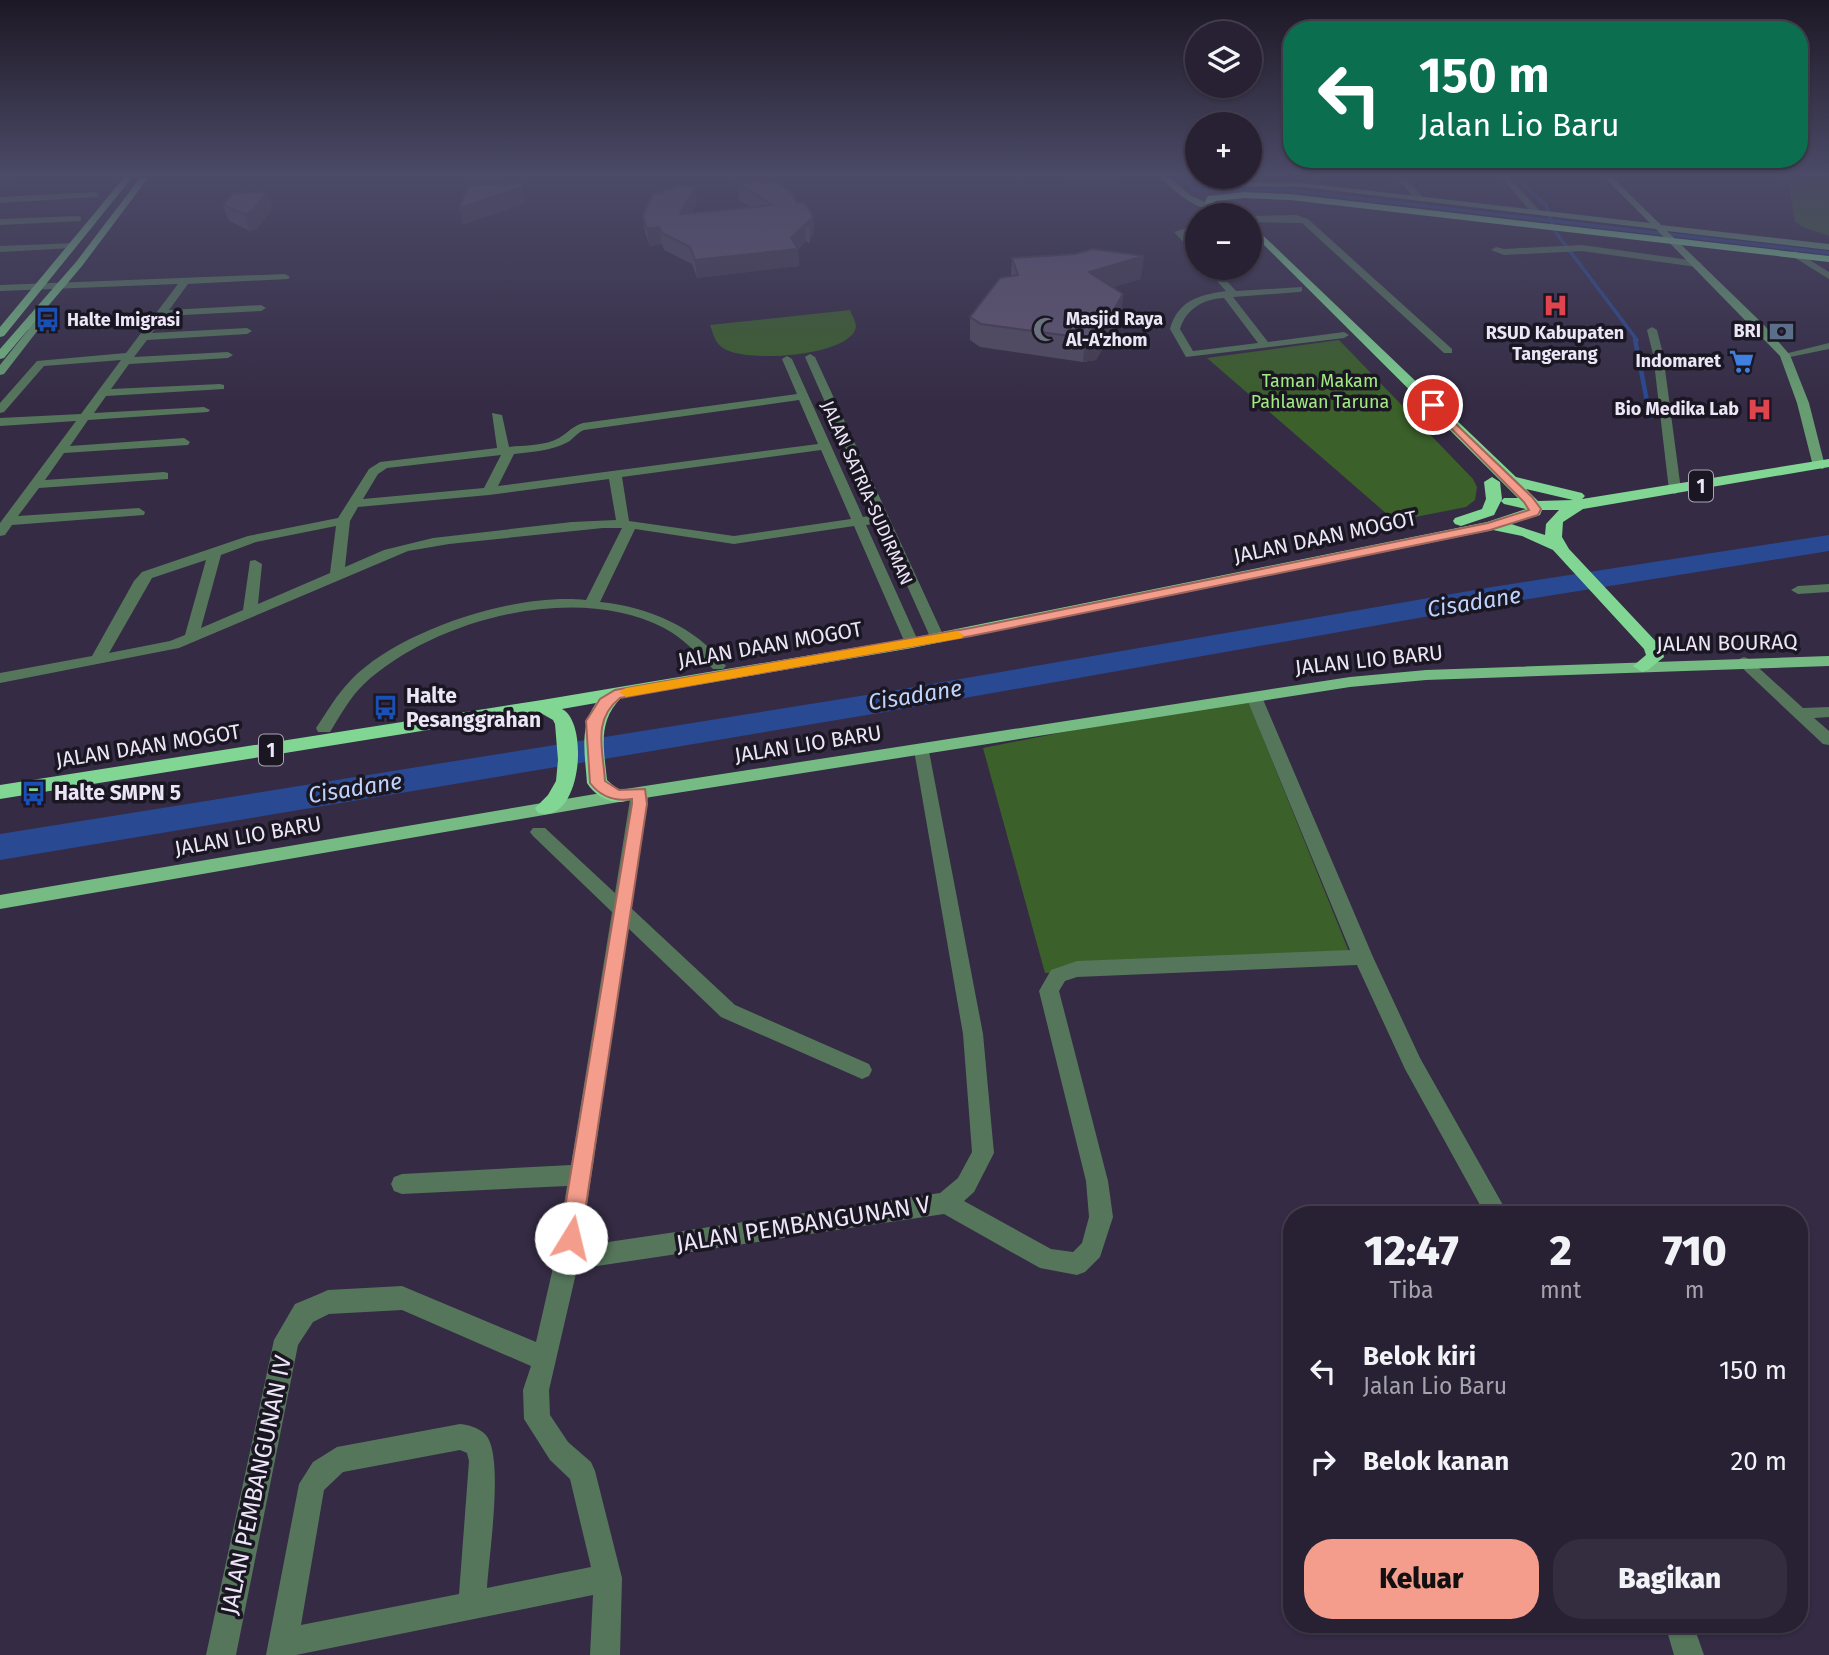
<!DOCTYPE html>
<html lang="id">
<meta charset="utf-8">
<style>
body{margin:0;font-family:"Fira Sans",sans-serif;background:#342d3f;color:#f1f3f6;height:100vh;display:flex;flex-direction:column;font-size:26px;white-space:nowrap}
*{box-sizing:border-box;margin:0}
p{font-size:23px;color:#a5a3ac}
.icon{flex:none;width:38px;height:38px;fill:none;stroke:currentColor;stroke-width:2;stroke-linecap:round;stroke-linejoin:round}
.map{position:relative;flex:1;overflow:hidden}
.drawer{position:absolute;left:1283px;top:1206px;width:525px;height:427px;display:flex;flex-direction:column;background:#282033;border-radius:28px;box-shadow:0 2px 5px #0004,0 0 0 2px #443e4e}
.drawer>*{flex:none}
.hud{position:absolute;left:1283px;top:21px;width:525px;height:147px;border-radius:28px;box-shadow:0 2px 5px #0004,0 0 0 2px #443e4e;background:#0b6e4f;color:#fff;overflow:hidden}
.controls{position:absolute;left:1185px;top:21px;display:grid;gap:14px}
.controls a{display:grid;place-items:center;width:77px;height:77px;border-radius:50%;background:#282033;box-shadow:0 2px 5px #0004,0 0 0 2px #443e4e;font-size:35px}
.pin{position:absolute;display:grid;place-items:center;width:60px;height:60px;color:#fff;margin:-30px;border:4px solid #fff;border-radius:50%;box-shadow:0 2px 7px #0007}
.me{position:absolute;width:77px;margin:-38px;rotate:9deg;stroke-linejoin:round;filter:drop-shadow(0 0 5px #0008)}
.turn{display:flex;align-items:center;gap:24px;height:147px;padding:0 21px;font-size:32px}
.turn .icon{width:91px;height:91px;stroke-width:2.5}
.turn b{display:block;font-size:49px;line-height:60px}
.eta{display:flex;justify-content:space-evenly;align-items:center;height:119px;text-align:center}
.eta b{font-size:42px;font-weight:800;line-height:49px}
.cta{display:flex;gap:14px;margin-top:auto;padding:14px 21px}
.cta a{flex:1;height:80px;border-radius:28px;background:#f49d8c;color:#111;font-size:28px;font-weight:800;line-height:80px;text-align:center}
.cta a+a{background:#342d3f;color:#f1f3f6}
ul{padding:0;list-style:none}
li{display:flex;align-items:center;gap:21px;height:91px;padding:0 21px}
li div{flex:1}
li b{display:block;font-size:26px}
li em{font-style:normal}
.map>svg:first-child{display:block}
.green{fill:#3b602a}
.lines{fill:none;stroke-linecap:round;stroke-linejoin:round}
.stream-far1{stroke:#294992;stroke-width:3.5}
.stream{stroke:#294992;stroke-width:4.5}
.river{fill:#294992;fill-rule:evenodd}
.street{fill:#55765b;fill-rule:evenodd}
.secondary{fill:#689d72;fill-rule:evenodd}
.primary{fill:#75bb83;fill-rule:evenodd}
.highway{fill:#81d693;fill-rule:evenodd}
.wall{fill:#534a62}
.shaded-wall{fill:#443c50}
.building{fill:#615672;stroke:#443c50;stroke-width:2}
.route{fill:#f49d8c;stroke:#9f665b;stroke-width:2}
.slow{fill:#f59e0b}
.labels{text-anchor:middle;stroke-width:7;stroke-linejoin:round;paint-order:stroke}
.far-poi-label{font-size:18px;font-weight:bold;fill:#ebe5f6;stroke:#1a1622;text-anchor:end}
.far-park-label{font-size:18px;fill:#a1eb81;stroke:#1a1622}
.far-street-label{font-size:18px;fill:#ebe5f6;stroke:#1a1622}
.shield{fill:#1a1622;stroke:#aca7b6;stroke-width:2}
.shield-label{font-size:19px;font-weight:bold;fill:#ebe5f6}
.street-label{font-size:21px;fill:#ebe5f6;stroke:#1a1622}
.poi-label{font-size:21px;font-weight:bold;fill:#ebe5f6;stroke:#1a1622;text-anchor:start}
.water-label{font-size:23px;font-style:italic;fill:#bdd2fc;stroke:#1a1622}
.near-street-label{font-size:24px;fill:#ebe5f6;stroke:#1a1622}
</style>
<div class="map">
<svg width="1829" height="1655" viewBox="0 0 1829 1655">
<rect width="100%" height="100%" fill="#352b44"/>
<path class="green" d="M 1829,177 L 1829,236 L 1805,228 L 1795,222 L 1789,184 L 1797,178 Z
M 850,310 C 852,316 858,324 855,330 C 844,357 744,363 723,348 C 715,343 713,333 710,325 Z
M 1339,340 L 1473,479 L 1477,487 L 1475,500 L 1466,507 L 1395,521 L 1207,358 Z
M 1246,696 L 1354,964 L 1045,973 L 983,748 Z"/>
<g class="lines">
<path class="stream-far1" d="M 1180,174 L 1195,190 L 1286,190 L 1829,253
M 1511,174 L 1546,205 L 1554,230 L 1637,340"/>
<path class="stream" d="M 1635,339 L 1650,417"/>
<path class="river" d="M 1829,535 L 1829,551 L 1492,605 L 885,712 L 0,860 L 0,834 L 885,692 L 1492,587 Z"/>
<path class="street" d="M 0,174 L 54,174 L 0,178 Z
M 1311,174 L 1334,174 L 1295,180 L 1291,178 Z
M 1393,174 L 1401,174 L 1422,196 L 1422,200 L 1416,200 Z
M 1498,174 L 1506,174 L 1539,210 L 1539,214 L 1533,214 Z
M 96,192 L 99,197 L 0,203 L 0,197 Z
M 1296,215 L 1308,219 L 1452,349 L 1452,353 L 1444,353 L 1302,223 L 1250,222 L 1250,216 Z
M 78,216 L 81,217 L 81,221 L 0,225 L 0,219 Z
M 1197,225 L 1197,231 L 1184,233 L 1197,248 L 1197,257 L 1174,232 Z
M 75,243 L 77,245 L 72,248 L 0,252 L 0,246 Z
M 1582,245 L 1697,261 L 1702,264 L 1697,267 L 1582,251 L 1504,255 L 1491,250 L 1496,247 L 1504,249 Z
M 1795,251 L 1829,272 L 1829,279 L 1792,256 L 1790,254 Z
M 1205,268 L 1215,268 L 1236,291 L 1302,287 L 1302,291 L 1299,292 L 1233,297 L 1268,342 L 1344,332 L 1349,335 L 1344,338 L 1186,357 L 1170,329 C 1178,300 1199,295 1226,291 ZM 1224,298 L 1258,343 L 1193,351 L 1180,329 C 1186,309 1203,299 1224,298 Z
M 285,274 L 290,277 L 288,279 L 188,284 L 169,310 L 261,305 L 266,308 L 261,311 L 164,316 L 152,333 L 247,328 L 252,331 L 247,334 L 147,340 L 134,357 L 228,352 L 233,355 L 228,358 L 129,364 L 111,389 L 220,384 L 224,385 L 224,389 L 106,396 L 94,413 L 204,407 L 210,410 L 208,412 L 88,420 L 70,446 L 184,438 L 190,442 L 188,445 L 64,453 L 45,480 L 164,472 L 168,473 L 168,479 L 39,488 L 18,516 L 139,508 L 145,512 L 144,515 L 12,525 L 5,535 L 0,536 L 0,523 L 76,421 L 0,426 L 0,418 L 81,414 L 121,360 L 44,366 L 4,412 L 0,413 L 0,403 L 37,361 L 126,353 L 178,284 L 0,291 L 0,285 Z
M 1652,327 L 1657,330 L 1663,354 L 1681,490 L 1675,494 L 1669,490 L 1653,354 L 1647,330 Z
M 1829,343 L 1829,349 L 1785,358 L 1780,355 Z
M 810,354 L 815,357 L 945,639 L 943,642 L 938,643 L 931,639 L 879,523 L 866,525 L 919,643 L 917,646 L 907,646 L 905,643 L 854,526 L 734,544 L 635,529 L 600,602 C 648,607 695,626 726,666 L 723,669 L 713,669 C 698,654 683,638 664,628 C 576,582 434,619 364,684 C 350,697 340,716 330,732 L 318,732 L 316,728 C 327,712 337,694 351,680 C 399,630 517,592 586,600 L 622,528 L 603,528 L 449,544 L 408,551 L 179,648 L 0,683 L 0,673 L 92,656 L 134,581 L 142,572 L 248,536 L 338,518 L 369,469 L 380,462 L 497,448 L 492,413 L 502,415 L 509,447 C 524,445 546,446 559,438 C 569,432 571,427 583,423 L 797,394 L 782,359 L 787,356 L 792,359 L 863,517 L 875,515 L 805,357 ZM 799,400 L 818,444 L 498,486 L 514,454 C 531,452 550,451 566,443 C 573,440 576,433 584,430 ZM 821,450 L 851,519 L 734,536 L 629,521 L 622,477 ZM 501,455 L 484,488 L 363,499 L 378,474 L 387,468 ZM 609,479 L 616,520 L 572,522 L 433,538 L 384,550 L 345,567 L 350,521 L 358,507 L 489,495 ZM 336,526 L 330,573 L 258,604 L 262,564 L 255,560 L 250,561 L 243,610 L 201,628 L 221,555 L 256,542 ZM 206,560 L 185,635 L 170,641 L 109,653 L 152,578 Z
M 1829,584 L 1829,592 L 1798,594 L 1791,590 L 1798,586 Z
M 1744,657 L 1749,659 L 1803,708 L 1829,707 L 1829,717 L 1814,718 L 1829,731 L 1829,745 L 1823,744 L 1739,665 L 1736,662 L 1739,659 Z
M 1254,692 L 1262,697 L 1373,957 L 1420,1058 L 1508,1214 L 1485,1214 L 1405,1069 L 1357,965 L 1077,977 L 1065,981 L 1059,991 L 1108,1181 L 1113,1217 L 1100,1257 L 1085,1272 L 1077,1275 L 1040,1268 L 944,1214 L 577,1269 L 549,1390 L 550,1415 L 568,1442 L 591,1462 L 595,1471 L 622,1578 L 620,1655 L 590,1655 L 593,1595 L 296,1655 L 266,1655 L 299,1484 L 313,1462 L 337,1447 L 460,1424 C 470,1425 483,1429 488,1438 C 503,1464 489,1555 487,1588 L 591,1567 L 570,1479 L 550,1460 L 524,1419 L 523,1390 L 531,1366 L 402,1310 L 329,1314 L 313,1322 L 298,1345 L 236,1655 L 206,1655 L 274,1340 L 295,1304 L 319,1294 L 328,1290 L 402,1286 L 536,1342 L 555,1259 L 567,1186 L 402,1194 L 394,1191 L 391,1184 L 394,1177 L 402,1174 L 571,1165 L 612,912 L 533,836 L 530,832 L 533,828 L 545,828 L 615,893 L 631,793 L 640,787 L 646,789 L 649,793 L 631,908 L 735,1005 L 869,1064 L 872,1070 L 869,1076 L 862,1079 L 721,1017 L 628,928 L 581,1246 L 940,1193 L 958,1178 L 972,1152 L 963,1034 L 914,750 L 922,745 L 928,746 L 983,1034 L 994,1153 L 974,1192 L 964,1201 L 1051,1249 L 1073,1252 L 1082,1243 L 1089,1217 L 1086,1181 L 1039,991 L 1051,970 L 1077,961 L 1350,950 L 1246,697 ZM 460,1450 L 467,1453 L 469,1461 L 459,1594 L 301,1625 L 324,1490 L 343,1472 Z
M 1665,1624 L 1693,1624 L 1704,1655 L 1674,1655 Z"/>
<path class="secondary" d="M 1157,174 L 1166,174 L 1190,195 L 1215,207 C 1199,215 1168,186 1157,174 Z
M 1601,174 L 1609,174 L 1661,225 L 1829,244 L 1829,250 L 1667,231 L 1764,325 L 1790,355 L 1809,403 L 1825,466 L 1823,469 L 1813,466 L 1797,403 L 1780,356 L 1656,229 L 1303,187 L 1210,186 L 1206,184 L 1210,182 L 1303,183 L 1650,223 Z
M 29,315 L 38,317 L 38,330 L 4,374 L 0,375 L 0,365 L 28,330 Z"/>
<path class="primary" d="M 127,174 L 135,174 L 4,336 L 0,337 L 0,327 Z
M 143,174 L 151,174 L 82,266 L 4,358 L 0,359 L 0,349 L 76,262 Z
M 1829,656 L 1829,666 L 1426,680 L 1350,687 L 619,802 L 0,909 L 0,895 L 619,790 L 1350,677 L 1426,670 Z"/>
<path class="highway" d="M 1244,192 L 1290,194 L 1829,256 L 1829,262 L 1290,200 L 1244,198 L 1215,201 L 1216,206 L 1229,215 L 1217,215 L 1206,207 L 1205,201 L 1208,196 Z
M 1250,223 L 1516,477 L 1582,493 L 1585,496 L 1582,499 L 1829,459 L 1829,467 L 1583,509 L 1563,522 L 1562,537 L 1569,549 L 1662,648 L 1664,657 L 1648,670 L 1642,672 L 1633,666 L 1646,655 L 1644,649 L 1553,550 L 1522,536 L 1493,530 L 912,648 L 621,698 C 597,722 604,749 607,780 L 616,788 L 626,791 L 629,796 L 626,801 C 611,805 595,796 587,783 C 585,754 579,728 596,703 L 562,709 C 590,723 581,826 538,813 L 535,808 L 548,795 L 556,781 L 558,760 L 555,724 L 553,720 L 539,712 L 0,799 L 0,785 L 542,700 L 912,638 L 1487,522 L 1526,509 L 1504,504 L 1501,501 L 1504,498 L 1518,498 L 1250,231 ZM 1526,489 L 1573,500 L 1538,501 ZM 1542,510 L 1559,510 L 1546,524 L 1545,535 L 1511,524 L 1540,515 Z
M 1492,477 L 1500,482 L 1502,499 L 1494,515 L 1461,526 L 1455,524 L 1453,521 L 1455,518 L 1482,509 L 1486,499 L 1484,482 Z"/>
</g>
<path class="wall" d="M 1066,174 L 1123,174 L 1122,176 L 1117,176 L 1116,180 L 1087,183 L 1083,179 L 1071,180 Z
M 738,184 L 797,203 L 813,217 L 814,234 L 810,238 L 810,244 L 806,241 L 798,249 L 799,266 L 697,278 L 692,264 L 664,250 L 662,244 L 650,246 L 645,233 L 643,216 L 662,193 L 672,189 L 695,186 L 697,202 L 691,213 L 751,207 L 740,201 Z
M 223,205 L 273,208 L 257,229 L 250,231 L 229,221 Z
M 1012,258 L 1141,279 L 1113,287 L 1123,294 L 1121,317 L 1096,360 L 1083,362 L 980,347 L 970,340 L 970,317 L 1011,276 Z"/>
<path class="shaded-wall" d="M 1071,174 L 1084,174 L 1083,179 L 1071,180 Z
M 1088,174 L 1123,174 L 1122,176 L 1117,176 L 1116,180 L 1087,183 Z
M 695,186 L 697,202 L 682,231 L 680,214 Z
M 523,187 L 526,203 L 463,225 L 459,208 Z
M 267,192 L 273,208 L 257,229 L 250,231 L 244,214 Z
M 813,217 L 814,234 L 810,238 L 810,227 L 807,223 Z
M 805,224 L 806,241 L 798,249 L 799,266 L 697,278 L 695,260 L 791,238 Z
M 659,227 L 662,244 L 650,246 L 647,229 Z
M 1144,256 L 1141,279 L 1087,295 L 1089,272 Z
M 1123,294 L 1121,317 L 1096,360 L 1083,362 L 1085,338 Z"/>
<path class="building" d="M 762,180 L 766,183 L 776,181 L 790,190 L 797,203 L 804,202 L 813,217 L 807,223 L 810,227 L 805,224 L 791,238 L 798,249 L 695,260 L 690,247 L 662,233 L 659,227 L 647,229 L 643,216 L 653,193 L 662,193 L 664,189 L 672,189 L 674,186 L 695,186 L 680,214 L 773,205 L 738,184 Z
M 522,183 L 523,187 L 459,208 L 469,185 Z
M 267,192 L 251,212 L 244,214 L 223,205 L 233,193 Z
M 1093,249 L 1144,256 L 1089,272 L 1123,294 L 1099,336 L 1085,338 L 981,324 L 970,317 L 1000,278 L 1018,275 L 1012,258 L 1075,254 Z"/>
<linearGradient id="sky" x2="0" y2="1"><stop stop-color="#1d1825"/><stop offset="0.43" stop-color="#4b4a67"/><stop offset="1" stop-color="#4b4a67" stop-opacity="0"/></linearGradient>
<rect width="1829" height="405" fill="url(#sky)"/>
<path class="route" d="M 1433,402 L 1532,497 L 1541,509 L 1538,515 L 1490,530 L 971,636 L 620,698 C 592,720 603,749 605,781 L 619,790 L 645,789 L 647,804 L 581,1238 L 578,1245 L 571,1248 L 563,1245 L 560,1238 L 632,804 L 632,799 C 614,802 601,797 590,783 L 586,721 L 600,699 L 615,690 L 971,628 L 1488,523 L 1529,510 L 1524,502 L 1430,407 L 1428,405 Z"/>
<path class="slow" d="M 957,631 L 964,635 L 962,638 L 626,697 L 619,692 L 626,688 Z"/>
<defs>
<symbol id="hospital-bare" viewBox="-9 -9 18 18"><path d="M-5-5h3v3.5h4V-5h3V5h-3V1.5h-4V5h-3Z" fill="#e0444e" stroke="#1a1622" stroke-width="2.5" paint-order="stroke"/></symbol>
<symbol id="bus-bare" viewBox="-9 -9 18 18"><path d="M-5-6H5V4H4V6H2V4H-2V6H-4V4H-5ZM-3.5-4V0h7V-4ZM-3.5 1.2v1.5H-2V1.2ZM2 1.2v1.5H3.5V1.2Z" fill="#1a4fb4" stroke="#1a1622" stroke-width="2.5" paint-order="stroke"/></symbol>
<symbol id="mosque-bare" viewBox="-9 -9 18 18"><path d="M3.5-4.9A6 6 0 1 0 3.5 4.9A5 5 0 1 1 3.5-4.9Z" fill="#6b7280" stroke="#1a1622" stroke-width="2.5" paint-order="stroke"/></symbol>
<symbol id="bank-bare" viewBox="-9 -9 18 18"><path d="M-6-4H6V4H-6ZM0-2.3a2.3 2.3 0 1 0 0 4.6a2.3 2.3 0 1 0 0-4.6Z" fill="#5c6f8a" stroke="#1a1622" stroke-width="2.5" paint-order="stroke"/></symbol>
<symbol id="supermarket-bare" viewBox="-9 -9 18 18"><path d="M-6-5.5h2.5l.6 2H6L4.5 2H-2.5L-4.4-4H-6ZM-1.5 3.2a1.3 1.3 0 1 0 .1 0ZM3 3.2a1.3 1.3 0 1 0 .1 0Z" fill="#3f7fe0" stroke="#1a1622" stroke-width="2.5" paint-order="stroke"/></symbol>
</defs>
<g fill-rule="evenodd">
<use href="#hospital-bare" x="1538" y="288" width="35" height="35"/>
<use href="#bus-bare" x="30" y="302" width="35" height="35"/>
<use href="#mosque-bare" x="1028" y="312" width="35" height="35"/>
<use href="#bank-bare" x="1764" y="314" width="35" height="35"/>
<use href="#supermarket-bare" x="1724" y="344" width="35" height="35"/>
<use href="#hospital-bare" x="1742" y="392" width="35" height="35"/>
<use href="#bus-bare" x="368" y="690" width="35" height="35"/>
<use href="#bus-bare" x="16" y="776" width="35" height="35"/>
</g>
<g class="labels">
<g class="far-poi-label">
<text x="1066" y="325" text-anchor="start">Masjid Raya<tspan x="1066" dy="21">Al-A'zhom</tspan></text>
<text x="67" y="326" text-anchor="start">Halte Imigrasi</text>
<text x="1761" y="337">BRI</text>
<text x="1555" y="339" text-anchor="middle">RSUD Kabupaten<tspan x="1555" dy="21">Tangerang</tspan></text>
<text x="1721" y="367">Indomaret</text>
<text x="1739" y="415">Bio Medika Lab</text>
</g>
<g class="far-park-label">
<text x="1320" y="387">Taman Makam<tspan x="1320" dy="21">Pahlawan Taruna</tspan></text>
</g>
<g class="far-street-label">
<text transform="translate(867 493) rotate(66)" y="6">JALAN SATRIA-SUDIRMAN</text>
</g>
<g class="shield">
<rect x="1689" y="470.5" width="24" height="31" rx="5"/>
<rect x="259" y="734.5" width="24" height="31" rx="5"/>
</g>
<g class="shield-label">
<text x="1701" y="493">1</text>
<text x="271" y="757">1</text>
</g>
<g class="street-label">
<text transform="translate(1325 537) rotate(-12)" y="7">JALAN DAAN MOGOT</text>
<text transform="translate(1727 643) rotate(-1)" y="7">JALAN BOURAQ</text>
<text transform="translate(770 645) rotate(-10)" y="7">JALAN DAAN MOGOT</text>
<text transform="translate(1369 660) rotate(-6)" y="7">JALAN LIO BARU</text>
<text transform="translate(808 744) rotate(-9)" y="7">JALAN LIO BARU</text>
<text transform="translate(148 746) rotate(-9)" y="7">JALAN DAAN MOGOT</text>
<text transform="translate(248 836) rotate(-10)" y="7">JALAN LIO BARU</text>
</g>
<g class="poi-label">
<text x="406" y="703">Halte<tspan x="406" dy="24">Pesanggrahan</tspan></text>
<text x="54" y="800">Halte SMPN 5</text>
</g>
<g class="water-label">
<text transform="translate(1474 602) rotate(-9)" y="8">Cisadane</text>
<text transform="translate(915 695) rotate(-9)" y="8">Cisadane</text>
<text transform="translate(355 788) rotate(-9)" y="8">Cisadane</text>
</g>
<g class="near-street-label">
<text transform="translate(803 1224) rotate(-9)" y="8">JALAN PEMBANGUNAN V</text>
<text transform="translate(256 1485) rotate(-78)" y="8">JALAN PEMBANGUNAN IV</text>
</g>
</g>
</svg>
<div class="controls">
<a><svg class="icon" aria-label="layers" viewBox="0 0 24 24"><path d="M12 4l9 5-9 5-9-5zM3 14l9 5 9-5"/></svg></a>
<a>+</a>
<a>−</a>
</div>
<div class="pin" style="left:1433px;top:405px;background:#d93025"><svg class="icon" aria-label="arrive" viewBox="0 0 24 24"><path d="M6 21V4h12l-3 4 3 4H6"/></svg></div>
<svg class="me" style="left:571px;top:1238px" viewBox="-20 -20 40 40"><circle r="19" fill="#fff"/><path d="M0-13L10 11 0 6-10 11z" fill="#f49d8c"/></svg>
<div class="hud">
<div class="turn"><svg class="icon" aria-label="left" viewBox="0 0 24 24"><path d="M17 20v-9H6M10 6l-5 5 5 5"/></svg><div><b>150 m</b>Jalan Lio Baru</div></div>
</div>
<section class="drawer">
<div class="eta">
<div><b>12:47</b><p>Tiba</p></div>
<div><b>2</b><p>mnt</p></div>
<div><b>710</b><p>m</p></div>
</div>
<ul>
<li><svg class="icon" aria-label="left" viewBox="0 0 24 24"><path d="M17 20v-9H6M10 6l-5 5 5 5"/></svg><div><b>Belok kiri</b><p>Jalan Lio Baru</p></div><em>150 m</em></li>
<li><svg class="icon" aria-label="right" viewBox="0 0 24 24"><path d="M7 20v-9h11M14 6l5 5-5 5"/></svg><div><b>Belok kanan</b></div><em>20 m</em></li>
</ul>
<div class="cta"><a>Keluar</a><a>Bagikan</a></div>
</section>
</div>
